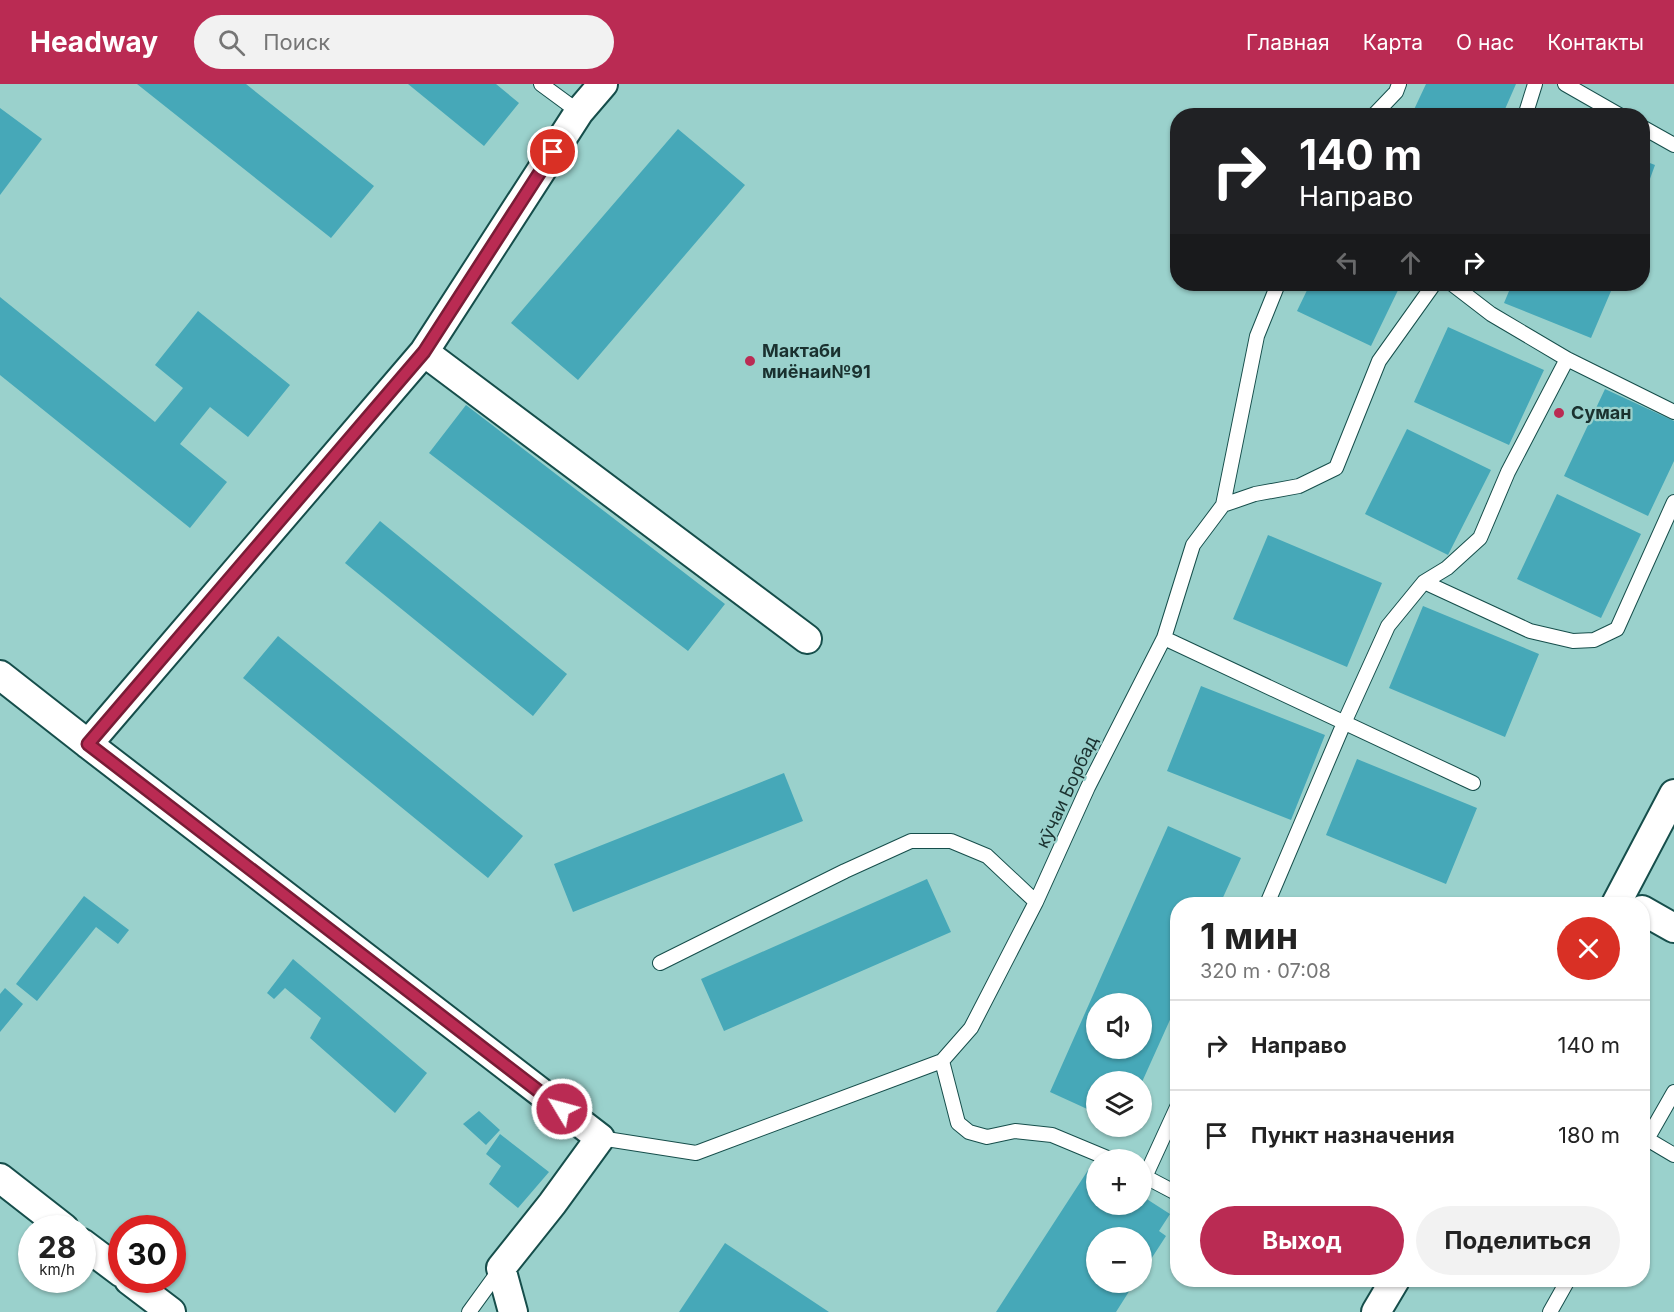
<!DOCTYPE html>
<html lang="ru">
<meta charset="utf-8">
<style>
body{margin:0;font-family:Inter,sans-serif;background:#f2f2f2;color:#222;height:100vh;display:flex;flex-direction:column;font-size:22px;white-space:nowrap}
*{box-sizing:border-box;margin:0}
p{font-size:20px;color:#767676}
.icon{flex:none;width:33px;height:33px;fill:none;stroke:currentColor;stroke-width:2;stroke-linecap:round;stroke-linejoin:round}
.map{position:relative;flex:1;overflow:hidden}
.panel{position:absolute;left:1170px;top:813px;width:480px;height:390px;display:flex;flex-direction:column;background:#fff;border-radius:24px;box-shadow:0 2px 4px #0004}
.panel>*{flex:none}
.guide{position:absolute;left:1170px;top:24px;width:480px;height:183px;border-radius:24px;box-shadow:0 2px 4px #0004;background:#202124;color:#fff;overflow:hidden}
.fabs{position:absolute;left:1086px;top:909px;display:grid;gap:12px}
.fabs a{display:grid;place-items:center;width:66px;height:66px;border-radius:50%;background:#fff;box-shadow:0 2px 4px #0004;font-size:30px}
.speed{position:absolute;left:18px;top:1131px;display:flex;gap:12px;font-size:30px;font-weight:700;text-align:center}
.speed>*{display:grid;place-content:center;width:78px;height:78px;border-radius:50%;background:#fff;box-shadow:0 2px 4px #0004;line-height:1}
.speed small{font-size:15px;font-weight:400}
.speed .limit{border:9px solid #d22;background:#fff;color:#111}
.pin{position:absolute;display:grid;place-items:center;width:51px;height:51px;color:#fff;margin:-26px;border:3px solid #fff;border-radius:50%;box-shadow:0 2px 6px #0007}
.me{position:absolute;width:66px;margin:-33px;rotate:307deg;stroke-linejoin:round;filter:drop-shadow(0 0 4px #0008)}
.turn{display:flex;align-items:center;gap:21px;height:126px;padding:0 30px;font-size:27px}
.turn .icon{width:78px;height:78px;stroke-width:2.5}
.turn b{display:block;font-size:42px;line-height:51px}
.lanes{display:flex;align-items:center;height:57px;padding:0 30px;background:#0003;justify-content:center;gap:30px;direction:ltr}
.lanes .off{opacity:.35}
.round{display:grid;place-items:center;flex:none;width:63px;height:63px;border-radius:32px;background:#f2f2f2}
.summary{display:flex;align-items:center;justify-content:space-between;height:102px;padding:0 30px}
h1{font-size:36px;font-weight:700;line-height:45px}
.action{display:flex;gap:12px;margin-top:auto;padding:12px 30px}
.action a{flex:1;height:69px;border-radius:36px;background:#ba2b53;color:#fff;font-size:24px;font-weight:700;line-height:69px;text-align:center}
.action a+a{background:#f2f2f2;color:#222}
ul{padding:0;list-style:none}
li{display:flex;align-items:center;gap:18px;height:90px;padding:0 30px;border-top:2px solid #e0e0e0}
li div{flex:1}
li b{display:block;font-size:22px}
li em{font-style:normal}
header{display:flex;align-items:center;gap:36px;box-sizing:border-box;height:84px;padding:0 30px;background:#ba2b53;color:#fff}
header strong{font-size:28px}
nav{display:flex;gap:33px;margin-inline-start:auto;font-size:21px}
.search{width:420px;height:54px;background:#f2f2f2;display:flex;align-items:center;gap:15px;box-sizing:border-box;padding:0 21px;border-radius:33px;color:#767676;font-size:22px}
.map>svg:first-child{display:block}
.building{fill:#46a8b8;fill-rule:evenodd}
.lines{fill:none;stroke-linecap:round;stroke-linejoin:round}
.lane-casing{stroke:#164e4b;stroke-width:16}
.street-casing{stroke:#164e4b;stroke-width:32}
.lane{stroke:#fff;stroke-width:14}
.street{stroke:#fff;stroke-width:28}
.route-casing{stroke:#791c36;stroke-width:15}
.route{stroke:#ba2b53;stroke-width:10}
.poi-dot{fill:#ba2b53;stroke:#9ad1cc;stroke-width:2}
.labels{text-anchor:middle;stroke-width:4.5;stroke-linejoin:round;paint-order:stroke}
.poi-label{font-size:18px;font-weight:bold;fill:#1a312f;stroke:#9ad1cc;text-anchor:start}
.street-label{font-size:18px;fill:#1a312f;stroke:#9ad1cc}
</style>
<header>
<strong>Headway</strong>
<div class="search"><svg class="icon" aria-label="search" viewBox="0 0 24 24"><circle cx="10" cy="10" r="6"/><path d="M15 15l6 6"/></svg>Поиск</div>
<nav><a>Главная</a><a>Карта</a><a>О нас</a><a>Контакты</a></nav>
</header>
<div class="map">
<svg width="1674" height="1228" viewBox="0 0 1674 1228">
<rect width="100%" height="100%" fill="#9ad1cc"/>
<path class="building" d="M 137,0 L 246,0 L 374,102 L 331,154 Z
M 408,0 L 496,0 L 519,19 L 484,62 Z
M 1426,0 L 1516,0 L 1502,32 L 1411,32 Z
M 0,24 L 42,55 L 0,111 Z
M 678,45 L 745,101 L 578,296 L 511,239 Z
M 1642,76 L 1655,81 L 1643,114 L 1642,114 Z
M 1310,200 L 1401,200 L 1371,262 L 1297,227 Z
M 1512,200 L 1614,200 L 1591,254 L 1504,219 Z
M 0,213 L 155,338 L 183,304 L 155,281 L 198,227 L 290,301 L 248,353 L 210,323 L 180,360 L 227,398 L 190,444 L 0,291 Z
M 1448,243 L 1544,286 L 1509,361 L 1414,318 Z
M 1605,305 L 1674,337 L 1674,377 L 1648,432 L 1564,392 Z
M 466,321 L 725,520 L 688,567 L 429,369 Z
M 1407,345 L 1491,386 L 1448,471 L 1365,430 Z
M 1557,410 L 1641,450 L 1601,534 L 1517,495 Z
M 380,437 L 567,590 L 533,632 L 345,479 Z
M 1268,451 L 1382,499 L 1347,583 L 1233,535 Z
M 1423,522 L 1539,570 L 1505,653 L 1389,604 Z
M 278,552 L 523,752 L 488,794 L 243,594 Z
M 1201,602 L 1325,651 L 1291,736 L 1167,687 Z
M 1357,675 L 1477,724 L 1446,800 L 1326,751 Z
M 784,689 L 803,737 L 573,828 L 554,780 Z
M 1168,742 L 1241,774 L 1220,820 L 1178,820 L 1178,918 L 1142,998 L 1096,998 L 1096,1029 L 1050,1008 ZM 1096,920 L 1142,920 L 1142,964 L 1096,964 Z
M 927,795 L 951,848 L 724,947 L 701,895 Z
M 84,812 L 129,846 L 118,860 L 96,843 L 37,917 L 16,900 Z
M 293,875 L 427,989 L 395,1029 L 310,954 L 321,934 L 285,904 L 274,915 L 267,909 Z
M 5,904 L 23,920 L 0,948 L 0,910 Z
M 479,1027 L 500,1046 L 486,1061 L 463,1040 Z
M 500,1050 L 549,1088 L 518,1124 L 489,1100 L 501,1082 L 486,1070 Z
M 1092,1080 L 1096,1082 L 1096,1120 L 1142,1120 L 1142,1112 L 1170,1130 L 1159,1147 L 1166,1152 L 1142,1189 L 1142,1154 L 1096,1154 L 1096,1198 L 1135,1198 L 1116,1228 L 996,1228 Z
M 725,1159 L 829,1228 L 679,1228 Z"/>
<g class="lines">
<defs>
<path id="lane" d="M 541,0 L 579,28
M 1565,0 L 1621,32
M 1373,32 L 1396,8 L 1399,0
M 1525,32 L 1535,0
M 1642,43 L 1674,61
M 1452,200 L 1491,230 L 1567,275 L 1674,328
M 1223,421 L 1257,252 L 1278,200
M 1424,498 L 1530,547 L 1573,557 L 1594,556 L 1617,545 L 1674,418
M 1164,554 L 1473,699
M 1267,820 L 1344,639 L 1388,542 L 1424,498 L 1447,484 L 1480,454 L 1508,388 L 1567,275
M 660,879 L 845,787 L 911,757 L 951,757 L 987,772 L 1036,818
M 942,977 L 958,1039 L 969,1048 L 987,1053 L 1015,1047 L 1052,1051 L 1112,1076
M 600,1054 L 696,1069 L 942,977 L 971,944 L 1036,818 L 1088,703 L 1164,554 L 1193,461 L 1223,421 L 1255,410 L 1299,402 L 1336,384 L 1379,277 L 1434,200
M 1647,1055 L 1674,1071
M 1642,1064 L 1674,1008
M 1142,1091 L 1178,1110
M 1145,1093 L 1178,1021
M 469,1228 L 501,1184
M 1550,1228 L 1568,1196"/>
<path id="street" d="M 424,268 L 579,28 L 603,0
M 0,591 L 88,660 L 600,1054 L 552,1120 L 501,1184 L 513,1228
M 88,660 L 424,268 L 807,555
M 1616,820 L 1674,710
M 1642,826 L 1674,844
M 0,1094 L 64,1144
M 82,1159 L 122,1189
M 129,1196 L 171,1228
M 1376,1228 L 1395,1196"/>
</defs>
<use href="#lane" class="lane-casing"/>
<use href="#street" class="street-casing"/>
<use href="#lane" class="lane"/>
<use href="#street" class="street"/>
</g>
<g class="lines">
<defs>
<path id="route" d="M 553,68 L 424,268 L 88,660 L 562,1025"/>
</defs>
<use href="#route" class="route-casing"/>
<use href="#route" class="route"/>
</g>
<g class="poi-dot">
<circle cx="750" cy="277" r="6"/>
<circle cx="1559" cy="329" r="6"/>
</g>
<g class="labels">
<g class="poi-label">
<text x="762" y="273">Мактаби<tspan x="762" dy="21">миёнаи№91</tspan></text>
<text x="1571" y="335">Суман</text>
</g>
<g class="street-label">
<text transform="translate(1067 708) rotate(-65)" y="6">кӯчаи Борбад</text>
</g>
</g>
</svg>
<div class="fabs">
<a><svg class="icon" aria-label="sound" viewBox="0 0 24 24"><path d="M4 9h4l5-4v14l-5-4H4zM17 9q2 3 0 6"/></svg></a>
<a><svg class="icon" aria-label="layers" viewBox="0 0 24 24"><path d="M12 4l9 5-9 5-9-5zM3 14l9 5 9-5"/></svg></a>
<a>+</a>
<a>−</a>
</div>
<div class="speed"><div>28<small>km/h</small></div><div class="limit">30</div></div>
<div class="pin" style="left:553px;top:68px;background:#d93025"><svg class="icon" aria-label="arrive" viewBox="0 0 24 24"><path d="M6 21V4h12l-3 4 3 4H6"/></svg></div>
<svg class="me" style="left:562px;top:1025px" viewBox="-20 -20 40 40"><circle r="17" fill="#ba2b53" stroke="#fff" stroke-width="3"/><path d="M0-11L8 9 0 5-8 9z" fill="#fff"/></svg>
<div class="guide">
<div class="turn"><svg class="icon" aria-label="right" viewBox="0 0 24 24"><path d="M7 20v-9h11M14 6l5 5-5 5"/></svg><div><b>140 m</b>Направо</div></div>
<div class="lanes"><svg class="icon off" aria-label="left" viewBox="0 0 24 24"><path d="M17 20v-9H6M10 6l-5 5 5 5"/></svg><svg class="icon off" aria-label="ahead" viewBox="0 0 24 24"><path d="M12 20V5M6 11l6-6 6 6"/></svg><svg class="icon" aria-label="right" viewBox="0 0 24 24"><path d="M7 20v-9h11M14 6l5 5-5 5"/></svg></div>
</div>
<section class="panel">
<div class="summary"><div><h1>1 мин</h1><p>320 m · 07:08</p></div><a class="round" style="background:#d93025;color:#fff"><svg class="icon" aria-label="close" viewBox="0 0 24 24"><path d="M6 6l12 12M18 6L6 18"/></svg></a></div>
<ul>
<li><svg class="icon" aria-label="right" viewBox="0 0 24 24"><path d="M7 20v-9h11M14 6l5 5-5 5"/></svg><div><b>Направо</b></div><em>140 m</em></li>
<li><svg class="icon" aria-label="arrive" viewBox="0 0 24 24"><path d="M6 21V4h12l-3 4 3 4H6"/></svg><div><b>Пункт назначения</b></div><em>180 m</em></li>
</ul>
<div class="action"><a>Выход</a><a>Поделиться</a></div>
</section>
</div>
